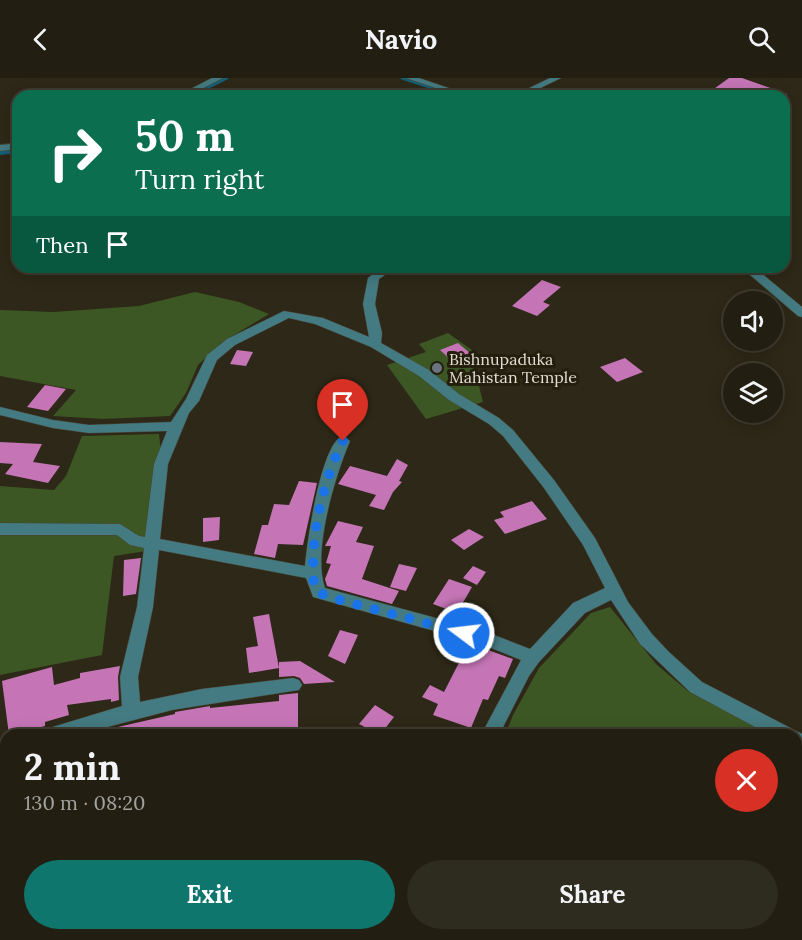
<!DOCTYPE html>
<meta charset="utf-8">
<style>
body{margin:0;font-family:Lora,serif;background:#2e2b1f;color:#f1f3f6;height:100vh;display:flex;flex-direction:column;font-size:22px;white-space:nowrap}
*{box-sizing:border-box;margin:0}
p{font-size:20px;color:#a2a29f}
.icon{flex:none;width:33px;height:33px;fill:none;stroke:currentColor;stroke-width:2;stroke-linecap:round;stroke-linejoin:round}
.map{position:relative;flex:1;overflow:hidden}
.panel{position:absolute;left:0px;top:651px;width:802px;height:212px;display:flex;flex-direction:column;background:#221e11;border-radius:18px 18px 0 0;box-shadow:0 3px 15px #0003,0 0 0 2px #3f3c31}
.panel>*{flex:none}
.top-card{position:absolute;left:12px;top:12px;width:778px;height:183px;border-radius:18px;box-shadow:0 3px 15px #0003,0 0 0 2px #3f3c31;background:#0b6e4f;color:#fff;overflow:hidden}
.fabs{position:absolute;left:723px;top:213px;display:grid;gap:12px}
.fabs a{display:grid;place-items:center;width:60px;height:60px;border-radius:50%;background:#221e11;box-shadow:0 3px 15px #0003,0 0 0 2px #3f3c31;font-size:30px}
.pin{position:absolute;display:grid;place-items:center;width:51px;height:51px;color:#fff;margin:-62px -26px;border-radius:50% 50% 50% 0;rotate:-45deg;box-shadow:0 0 6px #0007}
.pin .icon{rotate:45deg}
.me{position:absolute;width:66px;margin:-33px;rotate:285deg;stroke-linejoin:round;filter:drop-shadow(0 0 4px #0008)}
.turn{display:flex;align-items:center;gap:21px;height:126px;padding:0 24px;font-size:27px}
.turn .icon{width:78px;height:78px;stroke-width:2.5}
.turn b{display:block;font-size:42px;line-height:51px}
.then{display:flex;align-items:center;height:57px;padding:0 24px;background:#0003;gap:12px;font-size:22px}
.round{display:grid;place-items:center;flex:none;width:63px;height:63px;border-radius:32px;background:#2e2b1f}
.summary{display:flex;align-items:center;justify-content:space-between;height:102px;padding:0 24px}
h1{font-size:36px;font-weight:700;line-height:45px}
.primary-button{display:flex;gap:12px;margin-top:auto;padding:12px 24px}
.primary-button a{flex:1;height:69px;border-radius:36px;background:#0f766e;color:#fff;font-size:24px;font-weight:700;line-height:69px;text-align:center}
.primary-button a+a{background:#2e2b1f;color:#f1f3f6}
header{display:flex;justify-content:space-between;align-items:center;height:78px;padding:0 24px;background:#221e11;font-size:27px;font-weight:700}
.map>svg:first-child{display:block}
.green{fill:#3c5724}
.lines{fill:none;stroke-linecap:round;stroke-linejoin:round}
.stream{stroke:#156077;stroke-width:3}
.canal{fill:#156077;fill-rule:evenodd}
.building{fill:#c575b6}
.minor-casing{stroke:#4a4535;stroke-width:1}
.minor{fill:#447a81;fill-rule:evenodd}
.route{stroke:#1a73e8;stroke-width:10;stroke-dasharray:0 18}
.worship-dot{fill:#6b7280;stroke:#231e0d;stroke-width:2}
.labels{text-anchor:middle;stroke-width:6;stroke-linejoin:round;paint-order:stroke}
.poi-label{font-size:16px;fill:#e1ded3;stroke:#231e0d;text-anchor:start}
</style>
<header><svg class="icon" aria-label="back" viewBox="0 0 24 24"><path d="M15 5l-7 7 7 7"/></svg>Navio<svg class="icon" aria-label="search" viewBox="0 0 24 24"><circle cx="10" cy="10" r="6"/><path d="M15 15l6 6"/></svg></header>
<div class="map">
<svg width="802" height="862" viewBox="0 0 802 862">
<rect width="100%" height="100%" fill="#2d2817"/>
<path class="green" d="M 195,214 L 239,224 L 269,236 L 221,265 L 198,287 L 186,315 L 170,338 L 103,341 L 53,338 L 76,312 L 0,298 L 0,232 L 54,234 L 139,228 Z
M 448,255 L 476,275 L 472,280 L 483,324 L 426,341 L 387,287 L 426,274 L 419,266 Z
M 159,356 L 163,391 L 153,472 L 114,478 L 102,577 L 0,597 L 0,408 L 54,412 L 66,398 L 82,358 Z
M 610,529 L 656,586 L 689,614 L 776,657 L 505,657 L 513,637 L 539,590 L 591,535 Z
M 797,668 L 802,671 L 802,862 L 385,862 L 388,856 L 796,856 Z"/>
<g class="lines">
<path class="stream" d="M 402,0 L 457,18
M 191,18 L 227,0"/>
<path class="canal" d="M 18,67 L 18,75 L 0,77 L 0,69 Z"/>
</g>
<path class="building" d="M 729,0 L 742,0 L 787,16 L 787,18 L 704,18 Z
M 542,202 L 561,209 L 543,224 L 550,227 L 537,238 L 512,228 Z
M 458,265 L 471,276 L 453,284 L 440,272 Z
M 237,272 L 253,274 L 246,288 L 230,286 Z
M 625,280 L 643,294 L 617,304 L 600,289 Z
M 45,307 L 66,311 L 48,333 L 27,329 Z
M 0,364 L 42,366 L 33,384 L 60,388 L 48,405 L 5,396 L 13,386 L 0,385 Z
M 397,381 L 408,387 L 399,403 L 402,404 L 393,414 L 384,432 L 369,428 L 376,417 L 338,406 L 350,388 L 387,398 Z
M 299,403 L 317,405 L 303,467 L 278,466 L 275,480 L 254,476 L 262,447 L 268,447 L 274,426 L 289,427 Z
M 532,423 L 547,441 L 505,456 L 494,442 L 504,439 L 500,434 Z
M 220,439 L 219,462 L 203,464 L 203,440 Z
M 338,443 L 363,449 L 356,464 L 374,468 L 362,501 L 399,513 L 392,526 L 327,508 L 325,501 L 331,486 L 326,485 L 331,468 L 325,468 Z
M 469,451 L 484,459 L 464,472 L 451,462 Z
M 141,480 L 136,516 L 123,518 L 124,482 Z
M 399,486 L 417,490 L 406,513 L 390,509 Z
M 473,488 L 486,494 L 477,507 L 463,500 Z
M 449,501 L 472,509 L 457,535 L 433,526 Z
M 269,536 L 279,590 L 279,584 L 300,583 L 335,604 L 304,606 L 300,600 L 294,598 L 279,599 L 279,590 L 249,595 L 246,570 L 258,568 L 253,539 Z
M 340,552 L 358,557 L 345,586 L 328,578 Z
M 469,565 L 513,581 L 505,600 L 499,598 L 488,622 L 483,621 L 471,650 L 433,637 L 438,626 L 422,619 L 430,607 L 444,614 Z
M 120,588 L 118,599 L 119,622 L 111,624 L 111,621 L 67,627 L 69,637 L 45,644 L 45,648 L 9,657 L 2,603 L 52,589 L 54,607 L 80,600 L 80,595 Z
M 298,615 L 298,657 L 109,657 L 109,651 L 175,636 L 175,634 L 210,628 L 210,630 L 279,623 L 279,617 Z
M 375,627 L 394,639 L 380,657 L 359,646 Z"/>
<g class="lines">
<defs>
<path id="minor" d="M 212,0 L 223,0 L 188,18 L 177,18 Z
M 406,0 L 419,0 L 472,18 L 459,18 Z
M 550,0 L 561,0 L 524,18 L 513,18 Z
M 18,65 L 18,71 L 0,73 L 0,67 Z
M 383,189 L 396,189 L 379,201 L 375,226 L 382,255 L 381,265 L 429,292 L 459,316 L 499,340 L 513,352 L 554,402 L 595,460 L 628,524 L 652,556 L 669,574 L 702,604 L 802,656 L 802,673 L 796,671 L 796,657 L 770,657 L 690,614 L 640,566 L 611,522 L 585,535 L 539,584 L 529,598 L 499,657 L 481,657 L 521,582 L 481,566 L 313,519 L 306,500 L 159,472 L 153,529 L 138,599 L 140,624 L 202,611 L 293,600 L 299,602 L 302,607 L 299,612 L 172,632 L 77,657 L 44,657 L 46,651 L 122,628 L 120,599 L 137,529 L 144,470 L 130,467 L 117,457 L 0,457 L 0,445 L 120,446 L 139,458 L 145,459 L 154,386 L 167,353 L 89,355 L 53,350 L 0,337 L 0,329 L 53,342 L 89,347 L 171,344 L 186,321 L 207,277 L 227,261 L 284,233 L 323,240 L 369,259 L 363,226 L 368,200 ZM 289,240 L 315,246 L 371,269 L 419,298 L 449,322 L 489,346 L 503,358 L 544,410 L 583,467 L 605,510 L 573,525 L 530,571 L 484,553 L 325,510 C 312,474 335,398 350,363 L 343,358 C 321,364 307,465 305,488 L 160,461 L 168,386 L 189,335 L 199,323 L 217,282 L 235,267 Z
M 741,189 L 754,189 L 802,229 L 802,239 L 798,238 Z
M 6,666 L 6,682 L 0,684 L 0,668 Z
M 359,856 L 383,856 L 380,862 L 357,862 Z"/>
</defs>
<use href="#minor" class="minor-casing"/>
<use href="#minor" class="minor"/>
</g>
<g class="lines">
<path class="route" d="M 343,363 C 322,407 310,458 314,507 L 319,515 L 343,523 L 464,555"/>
</g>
<circle class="worship-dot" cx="437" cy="290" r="6"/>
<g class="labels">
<g class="poi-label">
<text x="449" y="287">Bishnupaduka<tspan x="449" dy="18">Mahistan Temple</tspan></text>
</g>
</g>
</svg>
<div class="fabs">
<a><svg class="icon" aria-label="sound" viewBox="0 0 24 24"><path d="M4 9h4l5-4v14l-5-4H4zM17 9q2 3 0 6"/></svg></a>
<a><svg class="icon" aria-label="layers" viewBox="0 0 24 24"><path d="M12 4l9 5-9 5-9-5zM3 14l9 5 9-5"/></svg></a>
</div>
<div class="pin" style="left:343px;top:363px;background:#d93025"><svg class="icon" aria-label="arrive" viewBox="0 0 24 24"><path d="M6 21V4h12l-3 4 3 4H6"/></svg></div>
<svg class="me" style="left:464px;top:555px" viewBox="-20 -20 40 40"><circle r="17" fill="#1a73e8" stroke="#fff" stroke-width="3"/><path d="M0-11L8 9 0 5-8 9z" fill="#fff"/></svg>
<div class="top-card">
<div class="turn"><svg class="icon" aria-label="right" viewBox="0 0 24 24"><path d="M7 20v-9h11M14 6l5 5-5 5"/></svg><div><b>50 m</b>Turn right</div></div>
<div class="then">Then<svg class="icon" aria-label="arrive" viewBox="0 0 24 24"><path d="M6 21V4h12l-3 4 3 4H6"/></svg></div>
</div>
<section class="panel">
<div class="summary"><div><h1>2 min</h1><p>130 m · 08:20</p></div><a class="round" style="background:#d93025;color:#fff"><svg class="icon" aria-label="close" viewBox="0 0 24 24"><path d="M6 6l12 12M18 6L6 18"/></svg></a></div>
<div class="primary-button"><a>Exit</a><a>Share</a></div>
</section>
</div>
